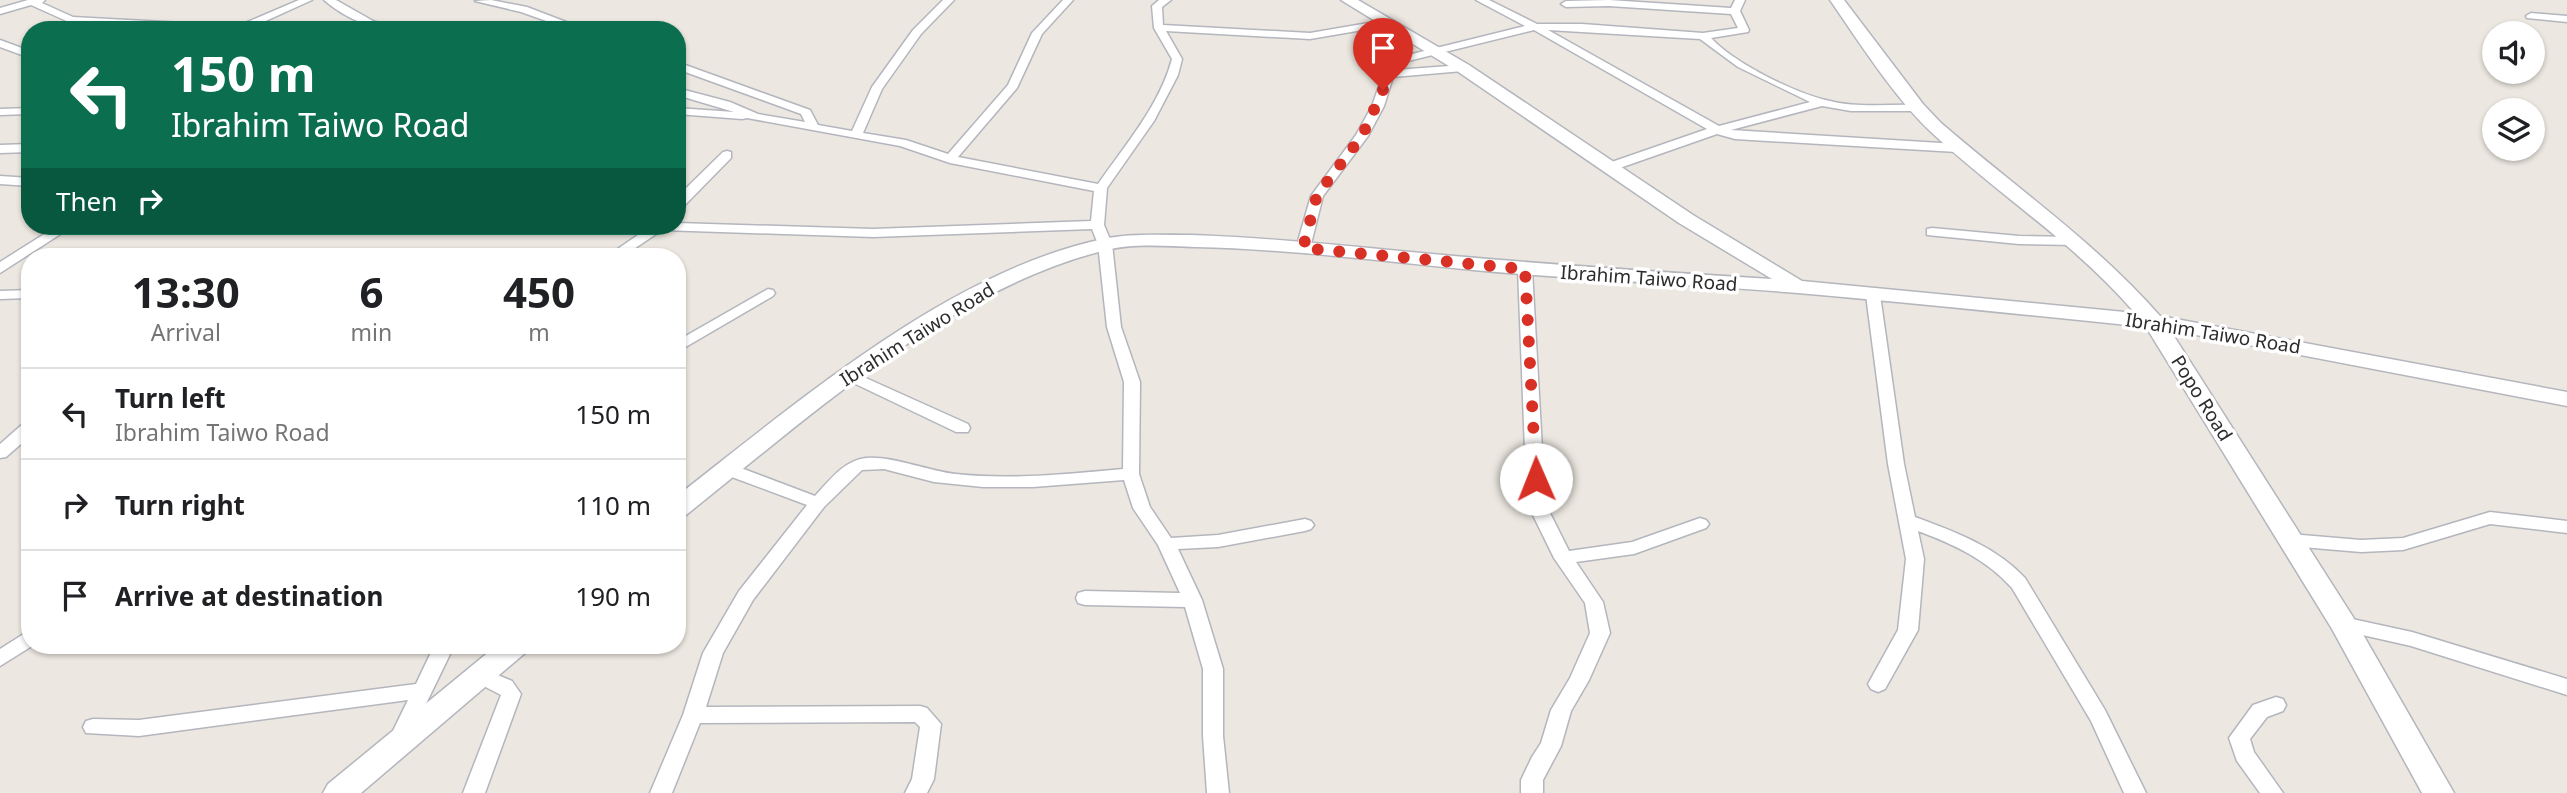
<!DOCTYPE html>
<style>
body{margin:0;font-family:"Noto Sans",sans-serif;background:#f2f2f2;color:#202124;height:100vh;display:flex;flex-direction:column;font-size:26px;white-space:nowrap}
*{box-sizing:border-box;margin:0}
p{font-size:23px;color:#757577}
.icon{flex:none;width:38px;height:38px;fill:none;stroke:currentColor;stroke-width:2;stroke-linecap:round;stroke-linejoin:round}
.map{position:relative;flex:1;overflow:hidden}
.panel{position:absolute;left:21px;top:248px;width:665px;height:406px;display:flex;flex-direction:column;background:#fff;border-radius:28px;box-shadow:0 2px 5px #0004}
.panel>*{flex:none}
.guide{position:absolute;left:21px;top:21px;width:665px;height:214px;border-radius:28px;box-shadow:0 2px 5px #0004;background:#0b6e4f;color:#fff;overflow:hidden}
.controls{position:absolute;left:2482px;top:21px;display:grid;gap:14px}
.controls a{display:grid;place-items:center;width:63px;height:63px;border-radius:50%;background:#fff;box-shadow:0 2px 5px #0004;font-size:35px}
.pin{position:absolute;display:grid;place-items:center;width:60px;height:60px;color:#fff;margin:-72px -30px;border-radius:50% 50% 50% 0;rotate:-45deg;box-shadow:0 0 7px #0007}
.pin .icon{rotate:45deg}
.me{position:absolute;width:77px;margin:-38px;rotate:359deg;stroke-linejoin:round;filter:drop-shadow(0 0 5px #0008)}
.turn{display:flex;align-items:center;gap:24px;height:147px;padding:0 35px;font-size:32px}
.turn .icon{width:91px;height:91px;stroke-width:2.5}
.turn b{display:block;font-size:49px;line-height:60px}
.then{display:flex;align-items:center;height:66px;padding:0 35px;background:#0003;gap:14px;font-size:26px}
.eta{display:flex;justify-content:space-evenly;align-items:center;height:119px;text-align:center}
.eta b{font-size:42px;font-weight:700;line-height:49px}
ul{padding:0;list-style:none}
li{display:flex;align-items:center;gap:21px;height:91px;padding:0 35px;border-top:2px solid #e0e0e0}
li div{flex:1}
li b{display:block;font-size:26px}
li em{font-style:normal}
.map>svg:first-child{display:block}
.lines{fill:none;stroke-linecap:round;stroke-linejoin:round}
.minor-casing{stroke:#b4b6be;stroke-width:3}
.secondary-casing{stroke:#b4b6be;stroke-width:3}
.minor{fill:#fff;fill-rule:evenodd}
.secondary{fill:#fff;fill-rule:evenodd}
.route{stroke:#d93025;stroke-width:12;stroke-dasharray:0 21.6}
.labels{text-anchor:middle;stroke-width:7;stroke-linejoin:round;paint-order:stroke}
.street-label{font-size:19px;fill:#2c2c2c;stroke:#fff}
</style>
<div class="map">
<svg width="2567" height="793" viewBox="0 0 2567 793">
<rect width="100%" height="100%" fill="#ece7e0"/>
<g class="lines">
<defs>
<path id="minor" d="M 28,0 L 45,0 L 42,3 L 73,17 L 238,26 L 299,0 L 312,0 L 246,30 L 165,30 L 71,23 L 31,5 L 0,14 L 0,8 Z
M 324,0 L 336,0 L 373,21 L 399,30 C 372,30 345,18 324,0 Z
M 491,0 L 527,7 L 587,30 L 572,30 L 521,12 L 475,1 Z
M 943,0 L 954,0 L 921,34 L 882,89 L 863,133 L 906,140 L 948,154 L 1008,85 L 1032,33 L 1063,0 L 1073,0 L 1042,34 L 1017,88 L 958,157 L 1098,184 C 1125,145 1160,105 1172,59 L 1154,28 L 1152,6 L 1159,0 L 1171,0 L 1162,7 L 1163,25 L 1310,33 L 1386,20 L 1391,23 L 1386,26 L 1310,39 L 1166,31 L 1182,59 L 1178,75 L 1154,121 L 1107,188 L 1104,225 L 1112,244 L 1121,327 L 1140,382 L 1139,474 L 1150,507 L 1171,538 L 1218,535 L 1305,519 L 1311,521 L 1314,525 L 1311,529 L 1305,531 L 1218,547 L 1178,549 L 1202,600 L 1223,669 L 1223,736 L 1229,793 L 1207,793 L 1203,736 L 1203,669 L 1185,607 L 1085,605 L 1078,603 L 1076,598 L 1078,593 L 1085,591 L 1180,593 L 1158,545 L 1133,508 L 1124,480 L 1033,487 L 983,487 L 934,482 L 884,469 L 862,470 L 824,507 L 753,600 L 723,653 L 706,707 L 920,706 L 927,708 L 941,724 L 934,779 L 927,793 L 905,793 L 912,779 L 920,727 L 915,722 L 700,723 L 672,793 L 650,793 L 683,715 L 703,653 L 739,591 L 807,505 L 721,473 L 719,469 L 721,465 L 733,465 L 815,496 C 830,480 843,461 866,458 C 889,455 929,471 956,474 C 1011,480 1067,474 1123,469 L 1124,382 L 1107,327 L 1098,244 L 1092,229 L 873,237 L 662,230 L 622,257 L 606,257 L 651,226 L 677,226 L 677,223 L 873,229 L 1091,221 L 1094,191 L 950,163 L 900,146 L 747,118 L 742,119 L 677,114 L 677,108 L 734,112 L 677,95 L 677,88 L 730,102 L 758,114 L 805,122 L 801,114 L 677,69 L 677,62 L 810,110 L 818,125 L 852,131 L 872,87 L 913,30 Z
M 1476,0 L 1489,0 L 1537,24 L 1582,24 L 1703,33 L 1738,28 L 1731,14 L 1609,6 L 1566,7 L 1561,4 L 1566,1 L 1609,0 L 1731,8 L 1735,0 L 1745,0 L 1740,11 L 1749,30 L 1748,32 L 1711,38 C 1734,63 1796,94 1830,101 C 1858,108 1889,104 1917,105 L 1923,108 L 1917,111 L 1851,111 L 1822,106 L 1731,130 L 1957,144 L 1963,148 L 1957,152 L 1735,139 L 1717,134 L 1614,170 L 1606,170 L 1606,164 L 1707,129 L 1534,30 L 1400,63 L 1395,70 L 1463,65 L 1468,68 L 1463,71 L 1393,77 L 1384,106 L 1368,136 L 1323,196 L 1310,248 L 1303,252 L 1298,251 L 1296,248 L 1311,196 L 1356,135 L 1372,106 L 1387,63 L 1392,59 L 1525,26 ZM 1548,30 L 1700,39 L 1738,67 L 1810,102 L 1719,126 Z
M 2531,13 L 2567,16 L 2567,22 L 2527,18 L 2526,16 Z
M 0,40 L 30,51 L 30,58 L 0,47 Z
M 30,108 L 30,114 L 0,115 L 0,109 Z
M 30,144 L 30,152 L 0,153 L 0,145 Z
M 727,151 L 731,152 L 731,158 L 682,208 L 677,209 L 677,197 L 723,152 Z
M 0,176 L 30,178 L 30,186 L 0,184 Z
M 57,226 L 73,226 L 0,273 L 0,262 Z
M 1932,228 L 2019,236 L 2075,237 L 2082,241 L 2075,245 L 2019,244 L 1927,235 L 1927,229 Z
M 1525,265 L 1532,269 L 1545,503 L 1569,551 L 1632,542 L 1700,518 L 1706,520 L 1709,524 L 1706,528 L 1634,554 L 1576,562 L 1603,602 L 1610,633 L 1589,680 L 1571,711 L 1561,746 L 1543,780 L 1543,793 L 1521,793 L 1521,780 L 1532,757 L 1541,743 L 1551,710 L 1570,678 L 1590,633 L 1585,603 L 1554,558 L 1527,503 L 1518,269 Z
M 768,289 L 773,290 L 775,293 L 773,296 L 677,352 L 677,341 Z
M 30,290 L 30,298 L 0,299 L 0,291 Z
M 1873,291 L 1880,295 L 1904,464 L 1915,517 C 1955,532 1995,546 2025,578 L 2105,710 L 2146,793 L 2124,793 L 2091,721 L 2012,588 C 1986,559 1953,544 1918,531 L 1924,559 L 1918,630 L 1885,689 L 1878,692 L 1871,689 L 1868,684 L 1898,630 L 1906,559 L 1888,464 L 1866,295 Z
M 848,370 L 968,424 L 970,428 L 968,432 L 956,432 L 843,378 L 840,375 Z
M 30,422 L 30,436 L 6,457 L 0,458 L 0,444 L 24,423 Z
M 2490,512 L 2567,521 L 2567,533 L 2490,524 L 2403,550 L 2361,552 L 2290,546 L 2284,544 L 2281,540 L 2284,536 L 2290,534 L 2361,540 L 2403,538 Z
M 2343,617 L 2412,632 L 2567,679 L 2567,695 L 2411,646 L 2336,629 L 2333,624 L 2336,619 Z
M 30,630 L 30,646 L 32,646 L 0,666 L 0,649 Z
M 434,646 L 454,646 L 407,743 L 400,745 L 393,743 L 390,737 L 408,700 L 139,736 L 86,733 L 83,727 L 86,721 L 93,719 L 139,720 L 416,684 Z
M 481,668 L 512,681 L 521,694 L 485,793 L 463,793 L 501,695 L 474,681 L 471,676 L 474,671 Z
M 2276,697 L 2283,699 L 2286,705 L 2283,711 L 2267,717 L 2250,739 L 2254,752 L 2283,793 L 2260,793 L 2237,761 L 2229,738 L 2253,705 Z"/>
<path id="secondary" d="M 1341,0 L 1358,0 L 1469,65 L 1693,215 L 1802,281 L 2135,313 C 2075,243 1997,194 1931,132 C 1894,97 1859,42 1830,0 L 1844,0 L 1923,104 L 1941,123 C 2015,187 2095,242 2160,316 L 2567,392 L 2567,406 L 2170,330 L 2353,617 L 2454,793 L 2422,793 L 2332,629 L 2146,327 C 2030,315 1914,303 1798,293 C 1690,284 1581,280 1473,270 C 1381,261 1288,249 1195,247 C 1165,246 1132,243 1102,251 C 947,291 809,417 686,515 L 677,517 L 677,496 C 798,402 950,271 1103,239 C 1131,233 1162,235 1191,235 C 1254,237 1316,243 1379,249 C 1510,262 1641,271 1772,279 L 1679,223 L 1457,71 Z
M 496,646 L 529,646 L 525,653 L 361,793 L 323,793 L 328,784 Z"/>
</defs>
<use href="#minor" class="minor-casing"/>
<use href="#secondary" class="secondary-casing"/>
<use href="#minor" class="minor"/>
<use href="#secondary" class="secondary"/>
</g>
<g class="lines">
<path class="route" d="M 1383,90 L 1362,136 L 1317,195 L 1303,248 L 1525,269 L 1536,479"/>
</g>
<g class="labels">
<g class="street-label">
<text transform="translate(1649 278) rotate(4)" y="7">Ibrahim Taiwo Road</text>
<text transform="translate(2213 333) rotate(9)" y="7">Ibrahim Taiwo Road</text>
<text transform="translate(917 334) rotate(-32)" y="7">Ibrahim Taiwo Road</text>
<text transform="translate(2202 398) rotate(58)" y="7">Popo Road</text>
</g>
</g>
</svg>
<div class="controls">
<a><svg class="icon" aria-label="sound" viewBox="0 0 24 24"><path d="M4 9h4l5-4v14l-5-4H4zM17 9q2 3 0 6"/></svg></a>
<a><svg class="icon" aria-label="layers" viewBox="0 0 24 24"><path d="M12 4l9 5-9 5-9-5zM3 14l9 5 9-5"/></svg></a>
</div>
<div class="pin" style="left:1383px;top:90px;background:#d93025"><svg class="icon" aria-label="arrive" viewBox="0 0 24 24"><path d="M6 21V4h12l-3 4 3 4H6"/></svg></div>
<svg class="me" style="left:1536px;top:479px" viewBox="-20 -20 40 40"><circle r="19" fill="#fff"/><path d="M0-13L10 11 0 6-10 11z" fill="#d93025"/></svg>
<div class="guide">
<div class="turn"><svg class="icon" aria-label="left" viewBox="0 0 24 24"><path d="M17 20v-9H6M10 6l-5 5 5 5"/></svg><div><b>150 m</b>Ibrahim Taiwo Road</div></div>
<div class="then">Then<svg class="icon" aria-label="right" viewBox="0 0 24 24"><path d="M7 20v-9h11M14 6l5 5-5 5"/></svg></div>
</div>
<section class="panel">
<div class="eta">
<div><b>13:30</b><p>Arrival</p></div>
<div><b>6</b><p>min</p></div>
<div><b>450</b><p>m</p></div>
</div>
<ul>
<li><svg class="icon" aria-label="left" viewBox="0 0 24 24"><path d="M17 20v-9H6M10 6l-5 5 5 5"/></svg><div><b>Turn left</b><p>Ibrahim Taiwo Road</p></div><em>150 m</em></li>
<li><svg class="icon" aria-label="right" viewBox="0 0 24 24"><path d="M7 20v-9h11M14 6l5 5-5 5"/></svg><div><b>Turn right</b></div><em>110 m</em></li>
<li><svg class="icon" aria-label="arrive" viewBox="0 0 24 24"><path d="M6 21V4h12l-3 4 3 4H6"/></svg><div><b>Arrive at destination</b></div><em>190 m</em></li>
</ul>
</section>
</div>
